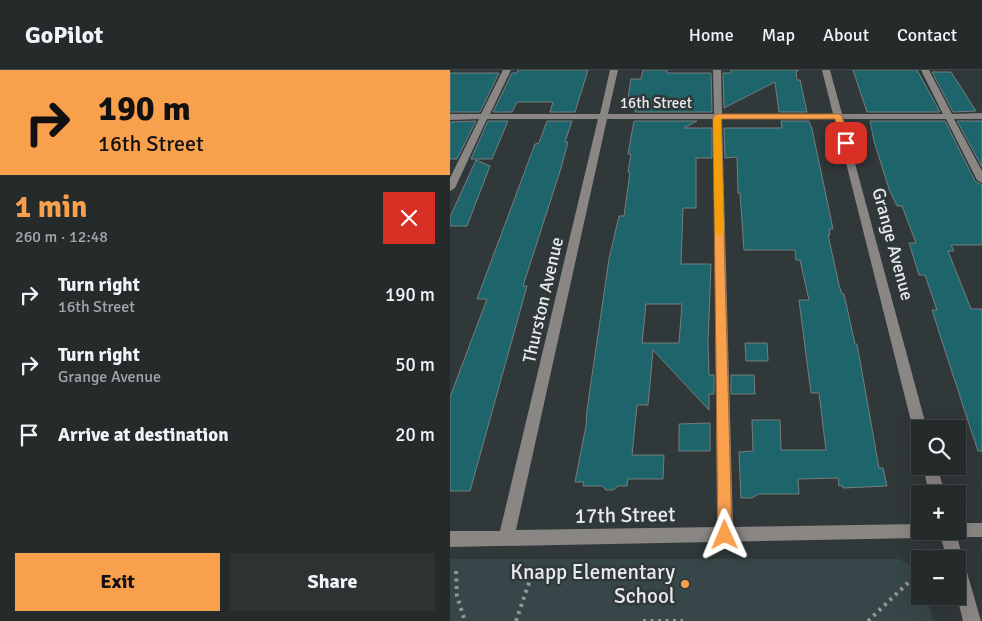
<!DOCTYPE html>
<meta charset="utf-8">
<style>
body{margin:0;font-family:Signika,sans-serif;background:#2d3233;color:#f1f3f6;height:100vh;display:flex;flex-direction:column;font-size:19px;white-space:nowrap}
*{box-sizing:border-box;margin:0}
p{font-size:16px;color:#a3a7a9}
.icon{flex:none;width:28px;height:28px;fill:none;stroke:currentColor;stroke-width:2;stroke-linecap:round;stroke-linejoin:round}
.map{position:relative;flex:1;overflow:hidden}
.side{display:flex;flex-direction:column;background:#252a2b;width:450px}
.side>*{flex:none}
.banner{background:#f9a04d;color:#111;overflow:hidden}
.buttons{position:absolute;left:461px;top:350px;display:grid;gap:10px}
.buttons a{display:grid;place-items:center;width:55px;height:55px;border-radius:0px;background:#252a2b;box-shadow:0 5px 20px #0002,0 0 0 1px #424647;font-size:25px}
.pin{position:absolute;display:grid;place-items:center;width:42px;height:42px;color:#fff;margin:-21px;border-radius:10px;box-shadow:0 2px 8px #0006}
.me{position:absolute;width:55px;margin:-28px;rotate:359deg;stroke-linejoin:round;filter:drop-shadow(0 0 4px #0008)}
.turn{display:flex;align-items:center;gap:18px;height:105px;padding:0 15px;font-size:22px}
.turn .icon{width:65px;height:65px;stroke-width:2.5}
.turn b{display:block;font-size:35px;line-height:42px}
.round{display:grid;place-items:center;flex:none;width:52px;height:52px;border-radius:0px;background:#2d3233}
.headline{display:flex;align-items:center;justify-content:space-between;height:85px;padding:0 15px}
h1{font-size:30px;font-weight:700;line-height:38px;color:#f9a04d}
.button{display:flex;gap:10px;margin-top:auto;padding:10px 15px}
.button a{flex:1;height:58px;border-radius:0px;background:#f9a04d;color:#111;font-size:20px;font-weight:700;line-height:58px;text-align:center}
.button a+a{background:#2d3233;color:#f1f3f6}
ul{padding:0;list-style:none}
li{display:flex;align-items:center;gap:15px;height:70px;padding:0 15px}
li div{flex:1}
li b{display:block;font-size:19px}
li em{font-style:normal}
header{display:flex;align-items:center;gap:30px;box-sizing:border-box;height:70px;padding:0 25px;background:#252a2b;border-bottom:1px solid #424647}
header strong{font-size:24px}
nav{display:flex;gap:28px;margin-inline-start:auto;font-size:18px}
main{display:flex;flex:1;min-height:0}
.map>svg:first-child{display:block}
.built{fill:#374648}
.building{fill:#1d646b;stroke:#757e7f;fill-rule:evenodd}
.lines{fill:none;stroke-linecap:round;stroke-linejoin:round}
.path{stroke:#909696;stroke-width:4;stroke-dasharray:3 4.5;stroke-linecap:butt}
.minor{fill:#898684;fill-rule:evenodd}
.route{fill:#f9a04d;stroke:#a26832}
.slow{fill:#f59e0b}
.poi-dot{fill:#f9a04d;stroke:#313839;stroke-width:2}
.labels{text-anchor:middle;stroke-width:5;stroke-linejoin:round;paint-order:stroke}
.far-street-label{font-size:15px;fill:#e6ebeb;stroke:#313839}
.street-label{font-size:18px;fill:#e6ebeb;stroke:#313839}
.near-street-label{font-size:21px;fill:#e6ebeb;stroke:#313839}
.near-poi-label{font-size:21px;fill:#e6ebeb;stroke:#313839;text-anchor:end}
</style>
<header>
<strong>GoPilot</strong>
<nav><a>Home</a><a>Map</a><a>About</a><a>Contact</a></nav>
</header>
<main>
<section class="side">
<div class="banner">
<div class="turn"><svg class="icon" aria-label="right" viewBox="0 0 24 24"><path d="M7 20v-9h11M14 6l5 5-5 5"/></svg><div><b>190 m</b>16th Street</div></div>
</div>
<div class="headline"><div><h1>1 min</h1><p>260 m · 12:48</p></div><a class="round" style="background:#d93025;color:#fff"><svg class="icon" aria-label="close" viewBox="0 0 24 24"><path d="M6 6l12 12M18 6L6 18"/></svg></a></div>
<ul>
<li><svg class="icon" aria-label="right" viewBox="0 0 24 24"><path d="M7 20v-9h11M14 6l5 5-5 5"/></svg><div><b>Turn right</b><p>16th Street</p></div><em>190 m</em></li>
<li><svg class="icon" aria-label="right" viewBox="0 0 24 24"><path d="M7 20v-9h11M14 6l5 5-5 5"/></svg><div><b>Turn right</b><p>Grange Avenue</p></div><em>50 m</em></li>
<li><svg class="icon" aria-label="arrive" viewBox="0 0 24 24"><path d="M6 21V4h12l-3 4 3 4H6"/></svg><div><b>Arrive at destination</b></div><em>20 m</em></li>
</ul>
<div class="button"><a>Exit</a><a>Share</a></div>
</section>
<div class="map">
<svg width="532" height="551" viewBox="0 0 532 551">
<rect width="100%" height="100%" fill="#313839"/>
<path class="built" d="M 0,489 L 449,489 L 470,501 L 470,526 L 477,526 L 483,551 L 0,551 Z"/>
<path class="building" d="M 68,0 L 138,0 L 125,42 L 100,42 L 103,32 L 67,32 L 62,42 L 43,42 L 62,3 L 67,3 Z
M 193,0 L 217,0 L 217,3 L 261,3 L 262,42 L 185,42 L 186,35 L 177,35 L 181,9 L 191,9 Z
M 281,0 L 349,0 L 346,2 L 347,10 L 350,10 L 357,42 L 329,42 L 325,12 L 274,38 L 273,3 L 281,3 Z
M 403,0 L 467,0 L 490,42 L 417,42 Z
M 482,2 L 501,2 L 526,41 L 503,42 Z
M 0,3 L 49,3 L 30,42 L 0,42 Z
M 26,51 L 7,89 L 0,89 L 0,52 Z
M 38,51 L 58,51 L 42,89 L 21,89 Z
M 97,51 L 122,51 L 115,72 L 118,72 L 111,98 L 73,216 L 77,216 L 20,421 L 0,421 L 0,327 L 37,229 L 27,229 L 85,74 L 89,73 Z
M 184,51 L 247,51 L 234,58 L 262,58 L 262,88 L 246,88 L 246,138 L 233,138 L 231,194 L 261,194 L 258,272 L 259,305 L 264,305 L 264,324 L 259,324 L 259,340 L 203,280 L 198,335 L 187,335 L 182,385 L 214,385 L 213,409 L 178,409 L 177,416 L 168,416 L 163,420 L 156,420 L 152,416 L 133,416 L 134,412 L 125,412 L 136,356 L 137,340 L 159,189 L 169,146 L 174,146 L 180,102 L 178,102 L 181,84 L 178,84 ZM 196,234 L 232,234 L 229,273 L 192,273 Z
M 331,51 L 359,51 L 362,59 L 383,159 L 379,159 L 380,165 L 378,165 L 389,215 L 392,224 L 394,224 L 405,274 L 407,274 L 429,398 L 433,398 L 437,416 L 393,418 L 393,416 L 389,416 L 388,408 L 348,409 L 349,424 L 309,424 L 302,428 L 291,428 L 289,382 L 303,381 L 302,350 L 330,350 L 331,380 L 376,380 L 369,323 L 361,323 L 349,230 L 359,230 L 350,190 L 346,190 L 345,180 L 294,180 L 290,123 L 288,123 L 287,87 L 275,88 L 274,58 L 332,58 Z
M 420,51 L 495,51 L 525,111 L 532,115 L 532,175 L 501,175 L 504,181 L 498,181 L 521,239 L 532,239 L 532,381 L 528,381 L 499,293 L 482,240 L 487,240 L 475,205 L 469,205 L 459,173 L 466,173 L 452,136 L 447,136 L 439,119 L 424,71 Z
M 507,51 L 532,51 L 532,97 Z
M 26,90 L 40,96 L 17,156 L 0,156 L 0,147 Z
M 295,273 L 317,273 L 318,291 L 296,291 Z
M 281,305 L 304,305 L 305,324 L 281,324 Z
M 260,353 L 260,381 L 229,381 L 229,354 Z"/>
<g class="lines">
<path class="path" d="M 6,501 L 7,526 L 15,551
M 66,551 L 83,501
M 193,551 L 233,551
M 418,551 L 462,509 L 469,498"/>
<path class="minor" d="M 53,0 L 61,0 L 40,44 L 150,44 L 160,0 L 168,0 L 158,44 L 264,44 L 263,0 L 271,0 L 272,44 L 383,44 L 372,0 L 380,0 L 392,44 L 493,44 L 471,0 L 479,0 L 502,44 L 532,43 L 532,49 L 504,49 L 532,101 L 532,113 L 527,110 L 496,49 L 393,49 L 477,359 L 470,359 L 470,365 L 465,363 L 463,359 L 385,49 L 272,49 L 283,457 L 470,454 L 470,461 L 478,461 L 476,466 L 470,468 L 0,477 L 0,461 L 50,461 L 148,49 L 37,49 L 5,118 L 0,121 L 0,108 L 29,49 L 0,50 L 0,44 L 31,44 ZM 157,49 L 264,49 L 267,457 L 66,460 Z
M 473,396 L 487,396 L 495,424 L 479,424 Z
M 508,453 L 532,453 L 532,467 L 507,467 L 513,489 L 512,492 L 516,499 L 531,551 L 513,551 L 507,526 L 508,489 L 497,489 L 489,461 L 508,461 Z"/>
</g>
<path class="route" d="M 267,44 L 389,44 L 392,46 L 400,73 L 396,75 L 392,73 L 385,49 L 271,49 L 282,465 L 280,469 L 275,471 L 270,469 L 268,465 L 263,47 Z"/>
<path class="slow" d="M 267,46 L 271,49 L 274,162 L 269,165 L 265,162 L 263,49 Z"/>
<circle class="poi-dot" cx="235" cy="514" r="5"/>
<g class="labels">
<g class="far-street-label">
<text x="206" y="38">16th Street</text>
</g>
<g class="street-label">
<text transform="translate(443 174) rotate(75)" y="6">Grange Avenue</text>
<text transform="translate(93 230) rotate(-77)" y="6">Thurston Avenue</text>
</g>
<g class="near-street-label">
<text transform="translate(175 445) rotate(-1)" y="7">17th Street</text>
</g>
<g class="near-poi-label">
<text x="225" y="509">Knapp Elementary<tspan x="225" dy="24">School</tspan></text>
</g>
</g>
</svg>
<div class="buttons">
<a><svg class="icon" aria-label="search" viewBox="0 0 24 24"><circle cx="10" cy="10" r="6"/><path d="M15 15l6 6"/></svg></a>
<a>+</a>
<a>−</a>
</div>
<div class="pin" style="left:396px;top:73px;background:#d93025"><svg class="icon" aria-label="arrive" viewBox="0 0 24 24"><path d="M6 21V4h12l-3 4 3 4H6"/></svg></div>
<svg class="me" style="left:275px;top:465px" viewBox="-20 -20 40 40"><path d="M0-17L14 15 0 8-14 15z" fill="#f9a04d" stroke="#fff" stroke-width="4"/></svg>
</div>
</main>
